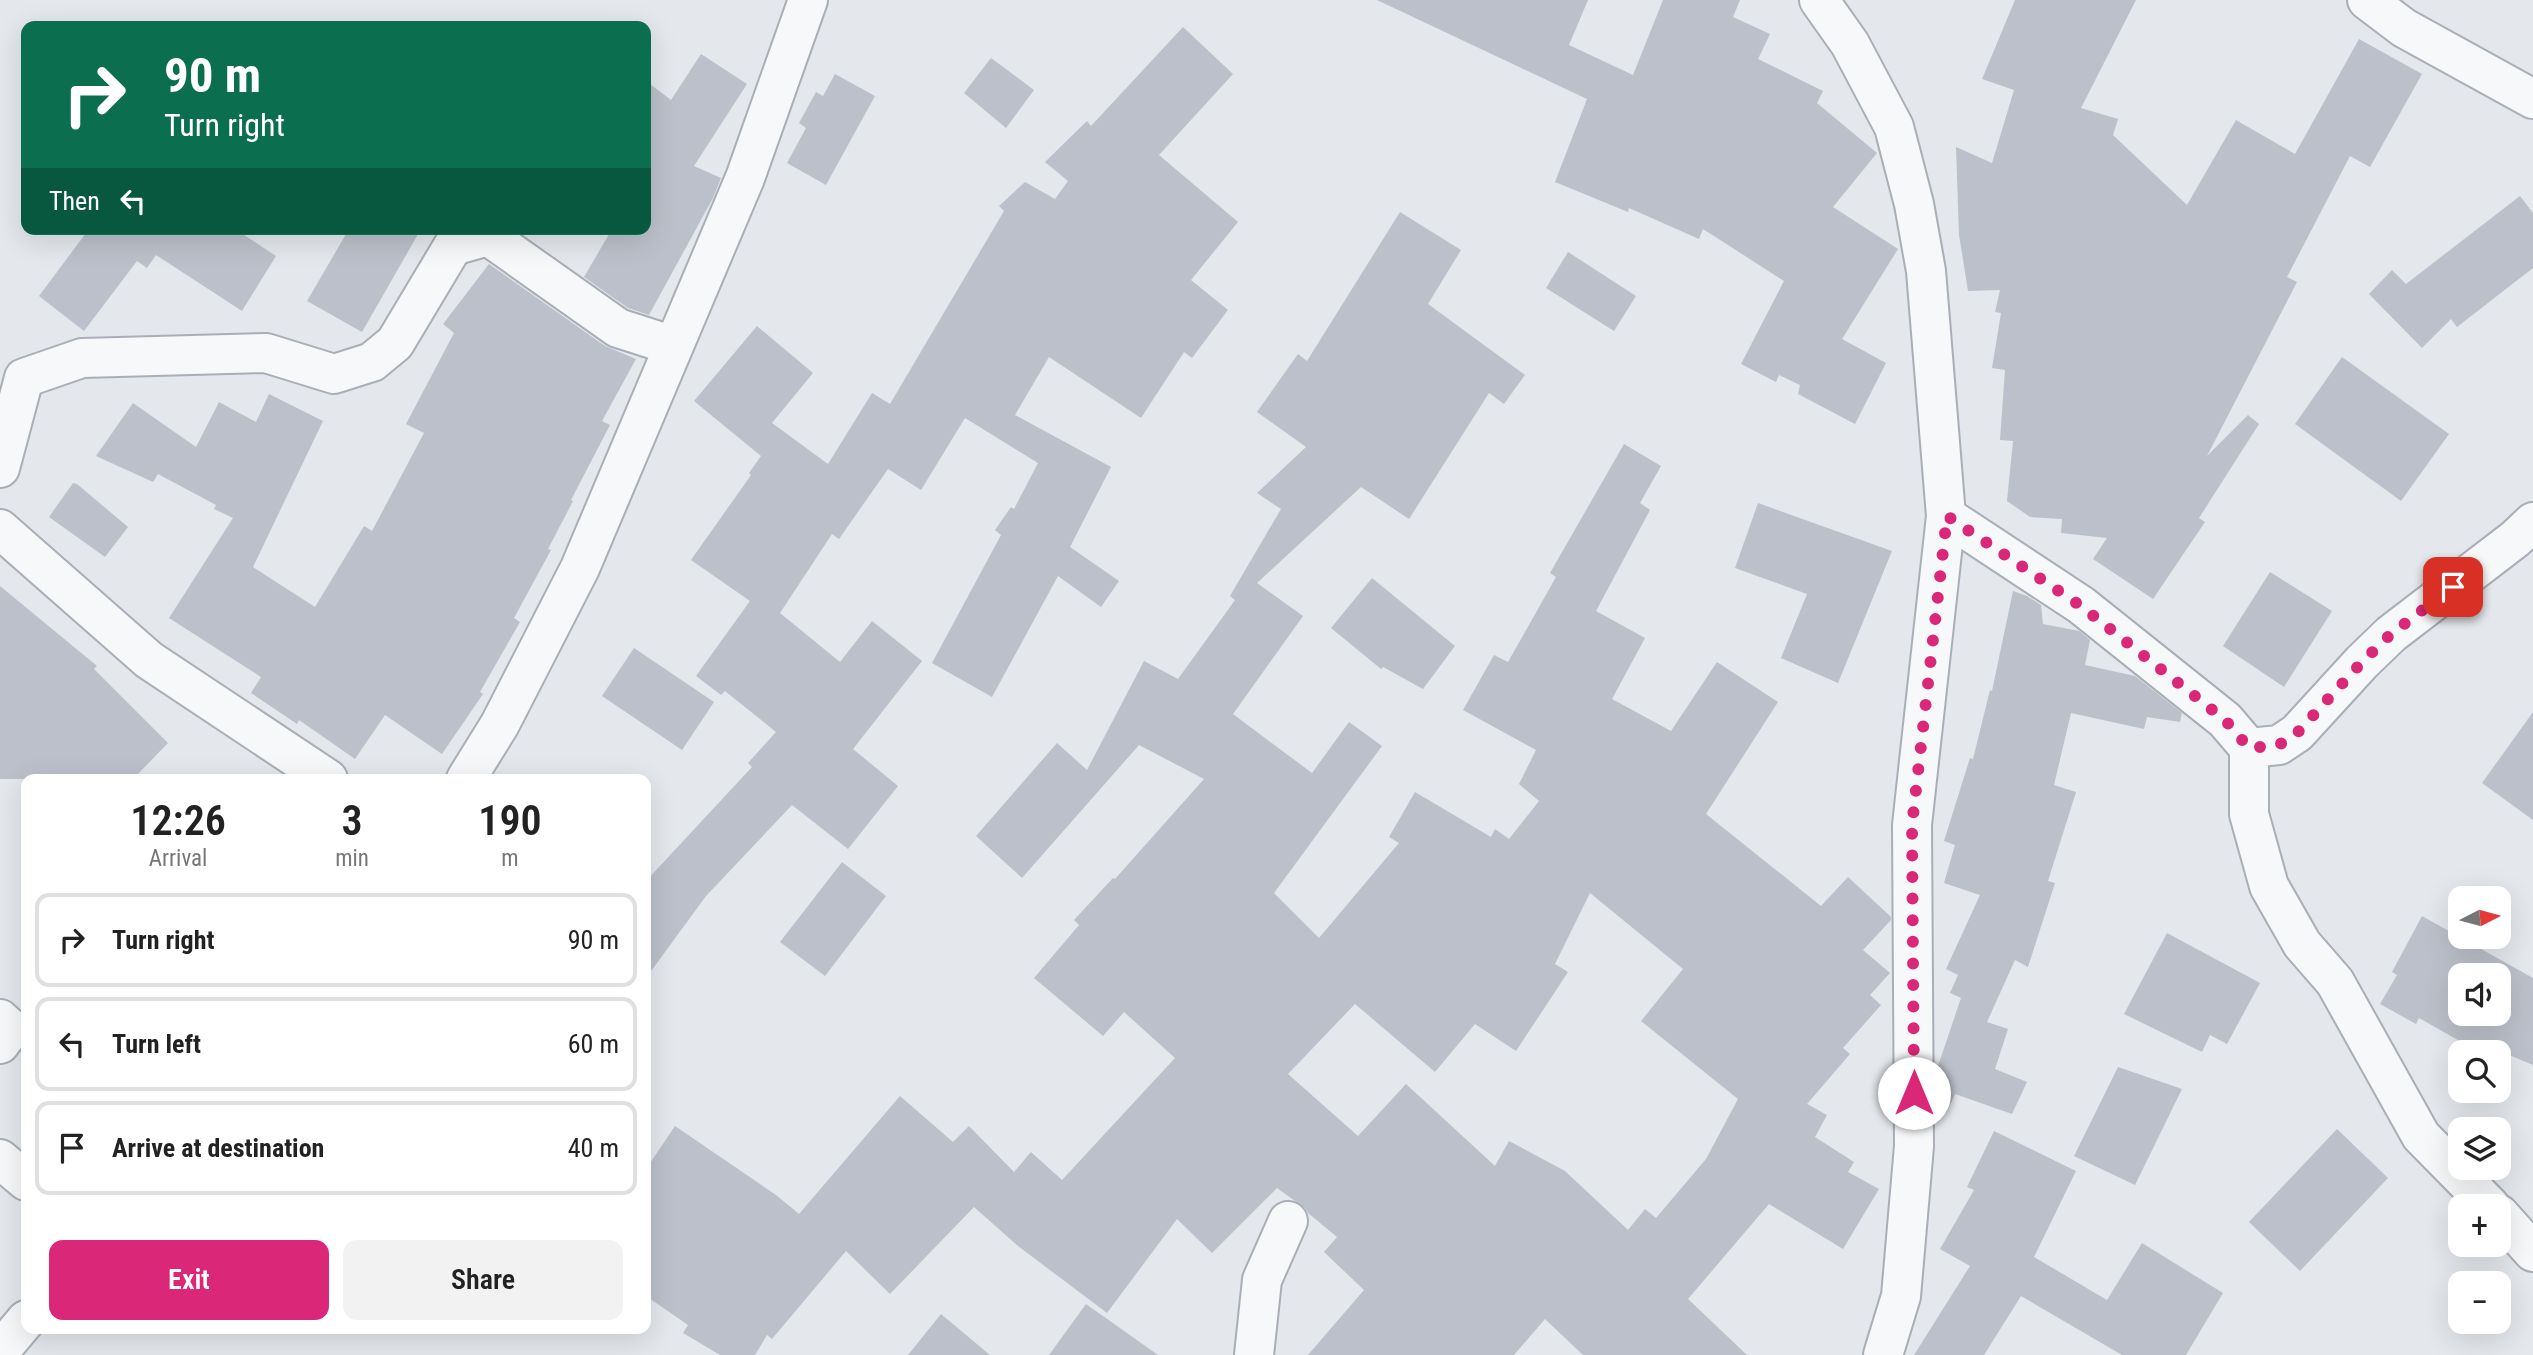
<!DOCTYPE html>
<meta charset="utf-8">
<style>
body{margin:0;font-family:"Roboto Condensed",sans-serif;background:#f2f2f2;color:#222;height:100vh;display:flex;flex-direction:column;font-size:26px;white-space:nowrap}
*{box-sizing:border-box;margin:0}
p{font-size:23px;color:#767676}
.icon{flex:none;width:38px;height:38px;fill:none;stroke:currentColor;stroke-width:2;stroke-linecap:round;stroke-linejoin:round}
.map{position:relative;flex:1;overflow:hidden}
.sheet{position:absolute;left:21px;top:774px;width:630px;height:560px;display:flex;flex-direction:column;background:#fff;border-radius:14px;box-shadow:0 7px 28px #0002}
.sheet>*{flex:none}
.guide{position:absolute;left:21px;top:21px;width:630px;height:214px;border-radius:14px;box-shadow:0 7px 28px #0002;background:#0b6e4f;color:#fff;overflow:hidden}
.needle{width:46px;rotate:84deg}
.buttons{position:absolute;left:2448px;top:886px;display:grid;gap:14px}
.buttons a{display:grid;place-items:center;width:63px;height:63px;border-radius:14px;background:#fff;box-shadow:0 7px 28px #0002;font-size:35px}
.pin{position:absolute;display:grid;place-items:center;width:60px;height:60px;color:#fff;margin:-30px;border-radius:14px;box-shadow:0 4px 10px #0006}
.me{position:absolute;width:77px;margin:-38px;rotate:0deg;stroke-linejoin:round;filter:drop-shadow(0 0 5px #0008)}
.turn{display:flex;align-items:center;gap:24px;height:147px;padding:0 28px;font-size:32px}
.turn .icon{width:91px;height:91px;stroke-width:2.5}
.turn b{display:block;font-size:49px;line-height:60px}
.then{display:flex;align-items:center;height:66px;padding:0 28px;background:#0003;gap:14px;font-size:26px}
.eta{display:flex;justify-content:space-evenly;align-items:center;height:119px;text-align:center}
.eta b{font-size:42px;font-weight:600;line-height:49px}
.button{display:flex;gap:14px;margin-top:auto;padding:14px 28px}
.button a{flex:1;height:80px;border-radius:14px;background:#db2777;color:#fff;font-size:28px;font-weight:600;line-height:80px;text-align:center}
.button a+a{background:#f2f2f2;color:#222}
ul{padding:0;list-style:none}
li{display:flex;align-items:center;gap:21px;height:94px;margin:0 14px 10px;padding:0 14px;border:4px solid #e0e0e0;border-radius:14px}
li div{flex:1}
li b{display:block;font-size:26px}
li em{font-style:normal}
.map>svg:first-child{display:block}
.building{fill:#bbc0ca;fill-rule:evenodd}
.lines{fill:none;stroke-linecap:round;stroke-linejoin:round}
.minor-casing{stroke:#a9aeb7;stroke-width:42}
.minor{stroke:#f7f8fa;stroke-width:38}
.route{stroke:#db2777;stroke-width:12;stroke-dasharray:0 21.6}
</style>
<div class="map">
<svg width="2533" height="1355" viewBox="0 0 2533 1355">
<rect width="100%" height="100%" fill="#e4e7ec"/>
<path class="building" d="M 1377,0 L 1588,0 L 1569,45 L 1633,75 L 1663,0 L 1740,0 L 1733,17 L 1770,34 L 1758,59 L 1823,91 L 1817,103 L 1877,153 L 1833,207 L 1898,249 L 1842,339 L 1886,363 L 1855,424 L 1798,394 L 1800,385 L 1779,375 L 1776,382 L 1741,364 L 1784,281 L 1703,229 L 1699,239 L 1629,208 L 1628,212 L 1555,182 L 1587,99 Z
M 2015,0 L 2136,0 L 2081,108 L 2118,119 L 2113,135 L 2187,205 L 2236,120 L 2295,154 L 2359,39 L 2422,74 L 2370,167 L 2350,156 L 2287,277 L 2297,282 L 2207,456 L 2248,415 L 2259,424 L 2199,518 L 2205,522 L 2153,599 L 2093,559 L 2107,538 L 2061,533 L 2062,519 L 2030,517 L 2007,501 L 2013,441 L 2000,440 L 2005,370 L 1992,368 L 2001,313 L 1995,312 L 2000,290 L 1968,291 L 1959,235 L 1956,147 L 1992,163 L 2014,90 L 1982,79 Z
M 1183,27 L 1233,74 L 1159,155 L 1238,222 L 1191,280 L 1228,310 L 1192,358 L 1184,352 L 1141,418 L 1049,357 L 1015,415 L 1111,467 L 1070,547 L 1119,581 L 1101,607 L 1058,576 L 992,697 L 932,663 L 1001,535 L 995,530 L 1011,507 L 1014,509 L 1038,463 L 965,418 L 921,490 L 888,469 L 839,539 L 832,534 L 780,613 L 840,662 L 872,621 L 922,661 L 853,749 L 898,786 L 848,849 L 792,805 L 706,896 L 646,978 L 646,881 L 752,767 L 748,763 L 776,732 L 725,691 L 721,695 L 696,676 L 750,601 L 691,560 L 751,475 L 749,473 L 761,456 L 694,401 L 757,326 L 813,373 L 772,423 L 828,464 L 872,393 L 890,404 L 1004,211 L 999,206 L 1025,182 L 1055,199 L 1068,181 L 1045,162 L 1087,121 L 1091,126 Z
M 701,54 L 747,84 L 694,166 L 721,178 L 713,198 L 649,315 L 628,308 L 584,277 L 612,229 L 646,229 L 646,81 L 671,100 Z
M 991,58 L 1034,90 L 1006,128 L 964,93 Z
M 835,74 L 875,96 L 826,185 L 787,163 L 806,128 L 799,123 L 816,92 L 823,96 Z
M 2520,196 L 2533,213 L 2533,268 L 2457,327 L 2451,319 L 2422,348 L 2369,294 L 2392,270 L 2406,284 Z
M 1400,212 L 1461,250 L 1428,304 L 1525,375 L 1504,404 L 1489,393 L 1409,519 L 1361,487 L 1257,583 L 1303,616 L 1233,714 L 1312,773 L 1349,722 L 1382,746 L 1274,893 L 1319,938 L 1399,843 L 1389,837 L 1415,792 L 1491,837 L 1495,829 L 1509,839 L 1539,801 L 1519,784 L 1536,750 L 1463,710 L 1494,655 L 1508,662 L 1556,577 L 1550,573 L 1624,444 L 1661,466 L 1640,503 L 1650,510 L 1596,611 L 1645,638 L 1612,699 L 1671,731 L 1717,662 L 1778,702 L 1706,814 L 1821,906 L 1848,877 L 1891,917 L 1891,920 L 1863,950 L 1890,973 L 1870,995 L 1881,1005 L 1843,1048 L 1850,1054 L 1807,1104 L 1827,1115 L 1815,1137 L 1854,1162 L 1848,1172 L 1879,1189 L 1843,1249 L 1769,1204 L 1688,1299 L 1747,1355 L 1583,1355 L 1545,1319 L 1514,1355 L 1308,1355 L 1364,1290 L 1324,1252 L 1337,1237 L 1308,1213 L 1305,1208 L 1277,1188 L 1212,1253 L 1177,1219 L 1107,1313 L 1018,1246 L 974,1207 L 890,1294 L 846,1251 L 772,1339 L 767,1335 L 755,1355 L 720,1355 L 683,1333 L 688,1325 L 646,1296 L 646,1169 L 675,1126 L 776,1195 L 799,1214 L 900,1096 L 953,1142 L 969,1126 L 1014,1172 L 1031,1152 L 1062,1180 L 1175,1058 L 1124,1012 L 1103,1036 L 1034,978 L 1079,925 L 1074,920 L 1113,878 L 1115,879 L 1204,779 L 1139,745 L 1022,878 L 976,836 L 1057,743 L 1087,770 L 1144,661 L 1178,679 L 1235,600 L 1230,596 L 1281,509 L 1257,493 L 1306,447 L 1257,412 L 1298,354 L 1307,361 ZM 1590,893 L 1683,969 L 1641,1021 L 1738,1099 L 1706,1159 L 1656,1218 L 1645,1209 L 1628,1230 L 1565,1171 L 1509,1141 L 1495,1166 L 1406,1084 L 1358,1136 L 1288,1074 L 1355,1004 L 1435,1072 L 1475,1024 L 1516,1051 L 1568,972 L 1555,964 Z
M 89,229 L 235,229 L 276,256 L 242,311 L 156,255 L 147,268 L 137,261 L 84,331 L 39,296 Z
M 349,229 L 421,229 L 362,332 L 307,301 Z
M 1568,252 L 1636,296 L 1614,331 L 1546,288 Z
M 489,264 L 605,346 L 636,359 L 602,421 L 610,425 L 571,500 L 573,501 L 548,549 L 551,550 L 514,618 L 520,622 L 480,692 L 483,694 L 442,754 L 385,715 L 355,759 L 299,720 L 297,724 L 251,693 L 261,677 L 169,618 L 233,518 L 214,509 L 216,505 L 158,474 L 153,482 L 96,456 L 133,403 L 196,447 L 219,402 L 256,422 L 269,394 L 323,421 L 253,567 L 315,607 L 364,526 L 372,531 L 424,433 L 406,424 L 454,333 L 443,324 Z
M 2342,357 L 2449,434 L 2401,501 L 2295,424 Z
M 73,483 L 77,484 L 128,527 L 105,557 L 49,517 Z
M 1758,503 L 1892,551 L 1838,683 L 1781,658 L 1807,594 L 1735,568 Z
M 2270,572 L 2332,611 L 2284,687 L 2223,646 Z
M 1372,578 L 1455,646 L 1423,689 L 1383,667 L 1381,669 L 1331,628 Z
M 0,586 L 97,666 L 94,669 L 168,743 L 133,779 L 0,779 Z
M 2013,591 L 2027,596 L 2041,605 L 2043,624 L 2079,631 L 2090,640 L 2085,665 L 2135,676 L 2182,713 L 2180,722 L 2147,717 L 2144,729 L 2071,713 L 2054,785 L 2076,792 L 2048,881 L 2055,883 L 2028,967 L 2015,960 L 1987,1022 L 2008,1029 L 1995,1069 L 2027,1082 L 2012,1114 L 1955,1094 L 1951,1103 L 1936,1097 L 1935,1075 L 1961,998 L 1950,993 L 1958,975 L 1946,969 L 1980,895 L 1944,883 L 1955,845 L 1944,841 L 1970,758 L 1973,759 L 1990,690 L 1992,691 Z
M 634,648 L 714,702 L 682,750 L 602,696 Z
M 2533,712 L 2533,820 L 2482,783 Z
M 842,862 L 886,896 L 825,976 L 780,942 Z
M 2422,916 L 2533,978 L 2533,1065 L 2502,1052 L 2479,1052 L 2419,1018 L 2416,1024 L 2380,1004 L 2397,975 L 2392,972 ZM 2460,975 L 2499,975 L 2499,1013 L 2460,1013 Z
M 2167,933 L 2260,983 L 2227,1044 L 2210,1035 L 2202,1052 L 2124,1014 Z
M 2118,1067 L 2182,1089 L 2135,1185 L 2074,1156 Z
M 2337,1129 L 2388,1178 L 2300,1271 L 2249,1222 Z
M 1994,1131 L 2076,1171 L 2034,1257 L 2107,1300 L 2142,1243 L 2223,1293 L 2186,1355 L 2122,1355 L 2021,1296 L 1984,1355 L 1914,1355 L 1970,1266 L 1940,1249 L 1974,1190 L 1967,1187 Z
M 1086,1304 L 1158,1355 L 1049,1355 Z
M 941,1314 L 990,1355 L 908,1355 Z"/>
<g class="lines">
<defs>
<path id="minor" d="M 1819,0 L 1850,44 L 1894,127 L 1914,204 L 1926,271 L 1946,516 L 1912,825 L 1914,1146 L 1901,1296 L 1883,1355
M 2367,0 L 2404,28 L 2533,99
M 0,468 L 24,378 L 82,358 L 266,353 L 334,374 L 372,362 L 395,343 L 453,246 L 488,236 L 618,328 L 674,346
M 1946,516 L 2081,605 L 2225,720 L 2249,748 L 2279,745 L 2297,733 L 2362,662 L 2391,634 L 2515,539 L 2533,522
M 0,529 L 149,660 L 328,779
M 2249,748 L 2249,814 L 2269,886 L 2302,944 L 2335,982 L 2421,1136 L 2490,1206
M 466,779 L 500,724 L 580,568 L 745,178 L 808,0
M 0,1019 L 11,1029 L 0,1044
M 0,1159 L 26,1181
M 2499,1214 L 2533,1252
M 0,1351 L 26,1320
M 1254,1355 L 1262,1280 L 1288,1221"/>
</defs>
<use href="#minor" class="minor-casing"/>
<use href="#minor" class="minor"/>
</g>
<g class="lines">
<path class="route" d="M 1914,1093 L 1912,825 L 1947,516 L 2081,606 L 2225,720 L 2249,748 L 2279,745 L 2297,733 L 2362,662 L 2391,634 L 2453,587"/>
</g>
</svg>
<div class="buttons">
<a><svg class="needle" viewBox="-14 -14 28 28"><path d="M0-13l5 13h-10z" fill="#e53935"/><path d="M0 13l5-13h-10z" fill="#767676"/></svg></a>
<a><svg class="icon" aria-label="sound" viewBox="0 0 24 24"><path d="M4 9h4l5-4v14l-5-4H4zM17 9q2 3 0 6"/></svg></a>
<a><svg class="icon" aria-label="search" viewBox="0 0 24 24"><circle cx="10" cy="10" r="6"/><path d="M15 15l6 6"/></svg></a>
<a><svg class="icon" aria-label="layers" viewBox="0 0 24 24"><path d="M12 4l9 5-9 5-9-5zM3 14l9 5 9-5"/></svg></a>
<a>+</a>
<a>−</a>
</div>
<div class="pin" style="left:2453px;top:587px;background:#d93025"><svg class="icon" aria-label="arrive" viewBox="0 0 24 24"><path d="M6 21V4h12l-3 4 3 4H6"/></svg></div>
<svg class="me" style="left:1914px;top:1093px" viewBox="-20 -20 40 40"><circle r="19" fill="#fff"/><path d="M0-13L10 11 0 6-10 11z" fill="#db2777"/></svg>
<div class="guide">
<div class="turn"><svg class="icon" aria-label="right" viewBox="0 0 24 24"><path d="M7 20v-9h11M14 6l5 5-5 5"/></svg><div><b>90 m</b>Turn right</div></div>
<div class="then">Then<svg class="icon" aria-label="left" viewBox="0 0 24 24"><path d="M17 20v-9H6M10 6l-5 5 5 5"/></svg></div>
</div>
<section class="sheet">
<div class="eta">
<div><b>12:26</b><p>Arrival</p></div>
<div><b>3</b><p>min</p></div>
<div><b>190</b><p>m</p></div>
</div>
<ul>
<li><svg class="icon" aria-label="right" viewBox="0 0 24 24"><path d="M7 20v-9h11M14 6l5 5-5 5"/></svg><div><b>Turn right</b></div><em>90 m</em></li>
<li><svg class="icon" aria-label="left" viewBox="0 0 24 24"><path d="M17 20v-9H6M10 6l-5 5 5 5"/></svg><div><b>Turn left</b></div><em>60 m</em></li>
<li><svg class="icon" aria-label="arrive" viewBox="0 0 24 24"><path d="M6 21V4h12l-3 4 3 4H6"/></svg><div><b>Arrive at destination</b></div><em>40 m</em></li>
</ul>
<div class="button"><a>Exit</a><a>Share</a></div>
</section>
</div>
